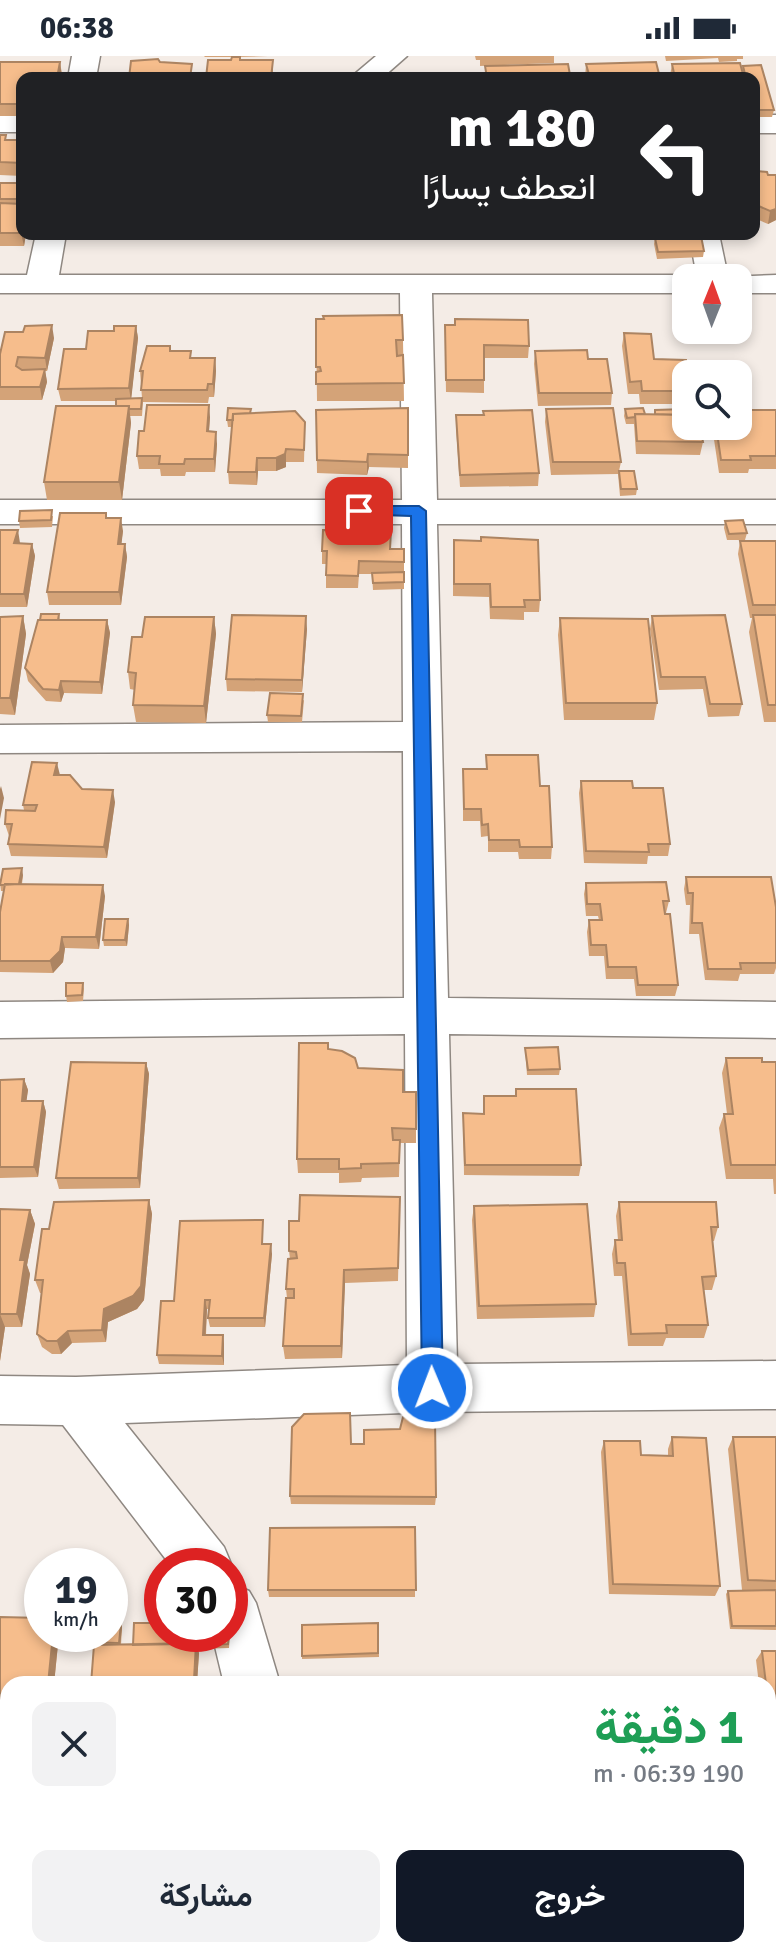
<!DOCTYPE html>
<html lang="ar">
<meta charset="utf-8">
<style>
body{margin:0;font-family:Signika,Vazirmatn,sans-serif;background:#f2f2f3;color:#1f2937;direction:rtl;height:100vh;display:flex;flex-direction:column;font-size:30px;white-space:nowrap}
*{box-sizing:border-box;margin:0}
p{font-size:26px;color:#747a83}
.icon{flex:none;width:44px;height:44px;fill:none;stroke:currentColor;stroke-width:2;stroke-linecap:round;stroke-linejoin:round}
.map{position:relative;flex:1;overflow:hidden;direction:ltr}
.sheet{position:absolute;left:0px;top:1620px;width:776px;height:282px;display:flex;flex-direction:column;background:#fff;border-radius:24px 24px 0 0;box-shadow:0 4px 12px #0003;direction:rtl}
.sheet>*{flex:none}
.hud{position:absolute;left:16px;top:16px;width:744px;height:168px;border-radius:16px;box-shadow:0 4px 12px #0003;direction:rtl;background:#202124;color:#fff;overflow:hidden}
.needle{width:52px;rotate:1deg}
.buttons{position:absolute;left:672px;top:208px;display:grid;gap:16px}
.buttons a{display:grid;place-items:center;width:80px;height:80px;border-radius:16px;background:#fff;box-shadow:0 4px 12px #0003;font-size:40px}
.speed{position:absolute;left:24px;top:1492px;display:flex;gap:16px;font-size:40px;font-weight:700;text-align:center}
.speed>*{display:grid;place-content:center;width:104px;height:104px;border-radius:50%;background:#fff;box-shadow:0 4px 12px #0003;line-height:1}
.speed small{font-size:20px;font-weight:400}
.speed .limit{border:12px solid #d22;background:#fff;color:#111}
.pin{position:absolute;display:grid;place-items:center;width:68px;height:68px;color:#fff;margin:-34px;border-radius:16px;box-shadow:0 4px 12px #0006}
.me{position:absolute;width:88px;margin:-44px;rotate:359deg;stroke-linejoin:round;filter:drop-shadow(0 0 6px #0008)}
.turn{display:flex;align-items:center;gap:28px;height:168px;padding:0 32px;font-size:36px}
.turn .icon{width:104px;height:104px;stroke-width:2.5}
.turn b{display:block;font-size:56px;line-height:68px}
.round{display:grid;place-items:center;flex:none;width:84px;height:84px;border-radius:16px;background:#f2f2f3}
.headline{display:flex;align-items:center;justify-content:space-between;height:136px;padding:0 32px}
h1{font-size:48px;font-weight:700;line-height:60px;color:#1e9e55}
.action{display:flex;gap:16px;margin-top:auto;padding:16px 32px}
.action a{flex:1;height:92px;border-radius:16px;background:#111827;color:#fff;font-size:32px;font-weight:700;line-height:92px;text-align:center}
.action a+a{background:#f2f2f3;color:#1f2937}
.status{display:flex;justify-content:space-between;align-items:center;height:56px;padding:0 40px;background:#fff;direction:ltr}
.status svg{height:22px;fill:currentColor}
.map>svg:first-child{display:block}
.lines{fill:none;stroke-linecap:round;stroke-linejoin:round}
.street-casing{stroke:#8f8882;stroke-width:3}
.street{fill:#fff;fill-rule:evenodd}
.wall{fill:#d4a378}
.shaded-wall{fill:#ac8462}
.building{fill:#f6bd8c;stroke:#ac8462;stroke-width:2}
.route{fill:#1a73e8;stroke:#114b97;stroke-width:2}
</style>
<div class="status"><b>06:38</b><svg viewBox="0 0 49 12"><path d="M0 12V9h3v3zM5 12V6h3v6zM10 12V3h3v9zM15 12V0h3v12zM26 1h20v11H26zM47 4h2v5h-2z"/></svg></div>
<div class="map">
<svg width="776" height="1901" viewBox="0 0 776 1901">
<rect width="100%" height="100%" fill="#f4ece6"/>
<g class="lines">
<defs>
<path id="street" d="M 72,0 L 100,0 L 96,22 L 68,22 Z
M 376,0 L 407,0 L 382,22 L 350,22 Z
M 0,58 L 22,58 L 22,76 L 0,76 Z
M 754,59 L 776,59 L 776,77 L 754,77 Z
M 36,178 L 66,178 L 59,219 L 686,219 L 697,221 L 689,178 L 719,178 L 728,221 L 776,219 L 776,237 L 738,237 L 738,222 L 686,222 L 686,237 L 432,237 L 437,444 L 776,444 L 776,468 L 437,468 L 448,942 L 776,946 L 776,982 L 449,978 L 457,1308 L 776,1305 L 776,1353 L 432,1356 L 125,1367 L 224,1491 L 232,1510 L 230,1514 L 230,1510 L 171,1510 L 63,1369 L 0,1368 L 0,1320 L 76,1321 L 407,1309 L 405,978 L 0,982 L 0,946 L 404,942 L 403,695 L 0,697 L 0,669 L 403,666 L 402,468 L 0,468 L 0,444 L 402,444 L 400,237 L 0,237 L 0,219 L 27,219 Z
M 230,1527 L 249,1535 L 256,1547 L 280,1628 L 224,1628 L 212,1578 L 230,1578 Z
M 0,1807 L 8,1807 L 8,1867 L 0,1867 Z
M 302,1894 L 362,1894 L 364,1901 L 304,1901 Z"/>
</defs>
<use href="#street" class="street-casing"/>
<use href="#street" class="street"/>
</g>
<path class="wall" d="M 204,0 L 268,0 L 237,1 L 240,4 L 273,4 L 273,22 L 206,22 L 231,4 L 232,1 L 205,1 Z
M 475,0 L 554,0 L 554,7 L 480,10 L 480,4 L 476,4 Z
M 665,0 L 743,0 L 743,3 L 737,3 L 737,5 L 719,6 L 718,2 L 666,5 Z
M 0,6 L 60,6 L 62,18 L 22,22 L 22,60 L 0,60 Z
M 740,7 L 742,16 L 743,10 L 761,9 L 774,54 L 772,61 L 758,61 L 754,47 L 754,22 L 670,22 L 670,20 L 672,8 Z
M 586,8 L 660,22 L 585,22 Z
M 0,79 L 7,84 L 22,84 L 22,120 L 0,119 Z
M 757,115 L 768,119 L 776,119 L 776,164 L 768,168 L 754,162 L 754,120 L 756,120 Z
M 0,127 L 22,127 L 22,178 L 26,178 L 24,190 L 0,190 Z
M 87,178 L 142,178 L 141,180 L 88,180 Z
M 393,178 L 452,178 L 452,181 L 393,180 Z
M 655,182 L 704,195 L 703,201 L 657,203 L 654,188 Z
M 316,263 L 403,284 L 404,345 L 317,345 Z
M 136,270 L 138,282 L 131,342 L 142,342 L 140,315 L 170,290 L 171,295 L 192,302 L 215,302 L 216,315 L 214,341 L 209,341 L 208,347 L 143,346 L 142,360 L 130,360 L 131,367 L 122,444 L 47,444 L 44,426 L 116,350 L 116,345 L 61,345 L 58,333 L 86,293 L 114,275 Z
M 624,277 L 654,303 L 686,318 L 686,348 L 640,348 L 639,338 L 628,338 L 622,290 Z
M 445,281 L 529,290 L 528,302 L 484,302 L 484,337 L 446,336 Z
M 54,282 L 47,315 L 45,315 L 47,326 L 42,344 L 0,344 L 0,298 Z
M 535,295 L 612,337 L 611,349 L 538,350 L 534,308 Z
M 408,352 L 408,412 L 369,411 L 367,419 L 317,417 L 316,354 Z
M 251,353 L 251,357 L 305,366 L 304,406 L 286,406 L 286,411 L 276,415 L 258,415 L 257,429 L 229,428 L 228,416 L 232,371 L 228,371 L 227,364 Z
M 546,353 L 621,406 L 619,415 L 637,433 L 636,439 L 620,440 L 618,418 L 551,419 L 545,366 Z
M 625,353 L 645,358 L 654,358 L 655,354 L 703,386 L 700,399 L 636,398 L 634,368 L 626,368 L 624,360 Z
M 776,354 L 776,413 L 749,413 L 748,417 L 719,417 L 712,370 L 738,370 Z
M 483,355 L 539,417 L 538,430 L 460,431 L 456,372 L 456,359 L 483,359 Z
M 210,361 L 209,375 L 217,388 L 215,416 L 186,416 L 185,420 L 161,420 L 160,413 L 139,413 L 137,400 L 144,375 Z
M 106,457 L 107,462 L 123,475 L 121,488 L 125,488 L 127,501 L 121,549 L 49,549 L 47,536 Z
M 53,460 L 52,471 L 20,472 L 19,465 Z
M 725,465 L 747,477 L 745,484 L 727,484 L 724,472 Z
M 0,474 L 20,487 L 32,488 L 35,500 L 27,551 L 0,551 Z
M 740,485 L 776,485 L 776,666 L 764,666 L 749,576 L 752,562 L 750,562 L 738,498 Z
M 404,493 L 404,533 L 373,534 L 372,518 L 359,518 L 358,532 L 326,532 L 326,508 L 322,508 L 322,495 Z
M 453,497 L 540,544 L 539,556 L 524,556 L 524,564 L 490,563 L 489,541 L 453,540 Z
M 59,558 L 60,564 L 107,564 L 110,577 L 102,638 L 64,637 L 61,646 L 46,645 L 28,625 L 25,612 Z
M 23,560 L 26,578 L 15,659 L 0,658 L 0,561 Z
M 652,560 L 742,648 L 739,660 L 708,661 L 703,633 L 659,634 L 650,573 Z
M 214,561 L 216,578 L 206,667 L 136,666 L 133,649 L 135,634 L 130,633 L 128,616 L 142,581 Z
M 560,562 L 657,647 L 654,664 L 564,664 L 558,579 Z
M 307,573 L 302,636 L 227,635 L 226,623 Z
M 304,644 L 302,666 L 268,666 L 267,659 Z
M 486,699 L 540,730 L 552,791 L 551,803 L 519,803 L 518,796 L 488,796 L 488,780 L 481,781 L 480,765 L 463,765 L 463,713 L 486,713 Z
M 60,719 L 82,733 L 115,746 L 107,802 L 11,800 L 8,788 L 9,780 L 5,768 L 24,754 L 23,749 Z
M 581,725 L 670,788 L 668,800 L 648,800 L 647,808 L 584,807 L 579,737 Z
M 23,819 L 22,828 L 105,840 L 99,893 L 65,892 L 63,906 L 53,917 L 0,916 L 0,856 L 4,835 L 1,835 L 0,827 Z
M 686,821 L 776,851 L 776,912 L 774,918 L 740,918 L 738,925 L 705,924 L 699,878 L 689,878 L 690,849 L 686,849 L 684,833 Z
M 586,827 L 669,845 L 666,857 L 665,857 L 678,929 L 675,940 L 636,940 L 634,923 L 606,923 L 604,900 L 589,900 L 587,876 L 589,864 L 599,864 L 598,860 L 586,860 L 584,838 Z
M 128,863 L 129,869 L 127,890 L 104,890 L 103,884 Z
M 83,927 L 84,933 L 83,945 L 67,946 L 66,940 Z
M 525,992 L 560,1013 L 559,1019 L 527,1019 Z
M 329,994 L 358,1012 L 403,1036 L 416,1036 L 416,1087 L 400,1087 L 399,1121 L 362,1122 L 361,1126 L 339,1127 L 339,1117 L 298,1117 L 297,1103 Z
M 726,1002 L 776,1006 L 776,1138 L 774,1138 L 773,1123 L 726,1123 L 719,1072 L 724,1058 L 727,1058 L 722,1017 Z
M 146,1007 L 149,1018 L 140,1132 L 59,1133 L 56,1122 Z
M 24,1023 L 28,1034 L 26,1045 L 43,1045 L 46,1056 L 38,1121 L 0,1122 L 0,1024 Z
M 516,1033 L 581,1109 L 579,1120 L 464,1119 L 463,1057 L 483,1058 L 484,1040 L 515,1040 Z
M 400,1141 L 398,1225 L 345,1227 L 342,1302 L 285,1303 L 283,1290 L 287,1242 L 286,1233 L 290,1203 L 289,1195 L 299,1165 Z
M 149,1144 L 152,1158 L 144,1244 L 137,1253 L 108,1266 L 106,1286 L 72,1287 L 61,1298 L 52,1298 L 42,1291 L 37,1278 L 42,1237 L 40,1237 L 35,1224 L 49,1173 Z
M 619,1146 L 718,1171 L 714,1185 L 712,1185 L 716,1220 L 712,1234 L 704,1234 L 708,1269 L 704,1282 L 666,1282 L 663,1290 L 628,1290 L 622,1220 L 614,1220 L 612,1198 L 615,1184 L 618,1184 L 616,1160 Z
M 474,1150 L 596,1248 L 594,1261 L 477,1263 L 472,1164 Z
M 0,1153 L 30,1154 L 35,1168 L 27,1209 L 30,1218 L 22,1271 L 5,1271 L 0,1305 Z
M 263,1164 L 263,1188 L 272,1198 L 265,1271 L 210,1271 L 208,1262 L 209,1253 L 207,1253 L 206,1279 L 223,1279 L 224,1288 L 224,1309 L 159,1308 L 157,1299 L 174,1245 Z
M 672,1381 L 720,1530 L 715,1540 L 609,1538 L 601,1396 L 604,1385 L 641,1399 L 668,1400 L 668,1393 Z
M 733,1381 L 776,1381 L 776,1574 L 730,1573 L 726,1538 L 728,1535 L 742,1534 L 728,1393 Z
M 351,1388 L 436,1441 L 435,1449 L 291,1448 L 290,1440 Z
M 415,1471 L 415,1541 L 269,1541 L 268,1534 Z
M 0,1561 L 42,1578 L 59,1578 L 54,1628 L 8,1628 L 8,1706 L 0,1706 Z
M 121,1567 L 122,1571 L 121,1589 L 133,1589 L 181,1578 L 180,1588 L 184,1588 L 184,1578 L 230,1578 L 229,1592 L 197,1593 L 199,1597 L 197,1624 L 203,1628 L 94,1590 L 81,1590 L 79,1586 Z
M 378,1567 L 379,1601 L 302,1603 L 302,1600 Z
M 762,1595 L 776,1595 L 776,1773 L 768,1706 L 768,1628 L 759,1628 L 756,1604 Z"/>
<path class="shaded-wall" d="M 60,6 L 62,22 L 57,22 Z
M 776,153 L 776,164 L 768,168 L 770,155 Z
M 22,175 L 22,178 L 26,178 L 24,190 L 21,177 Z
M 52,269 L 54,282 L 47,315 L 45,302 Z
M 136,270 L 138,282 L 131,345 L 129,332 Z
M 215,302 L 216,315 L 214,341 L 213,328 Z
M 45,313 L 47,326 L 42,344 L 40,331 Z
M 209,349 L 210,361 L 208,388 L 207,375 Z
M 129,350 L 131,367 L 122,444 L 119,426 Z
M 216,376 L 217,388 L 215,416 L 214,403 Z
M 286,393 L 286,411 L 276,415 L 276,402 Z
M 368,398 L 369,411 L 367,419 L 367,406 Z
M 257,402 L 258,415 L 257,429 L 256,416 Z
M 121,462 L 123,475 L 120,501 L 118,488 Z
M 18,474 L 20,487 L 17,500 L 14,487 Z
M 32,488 L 35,500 L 27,551 L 24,538 Z
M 125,488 L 127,501 L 121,549 L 119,536 Z
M 23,560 L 26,578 L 15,659 L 10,642 Z
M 306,560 L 307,573 L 302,636 L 302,624 Z
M 214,561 L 216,578 L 206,667 L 204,650 Z
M 107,564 L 110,577 L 102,638 L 100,626 Z
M 61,625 L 64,637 L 61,646 L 59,634 Z
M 57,707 L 60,719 L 54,719 Z
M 1,730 L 4,742 L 0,763 L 0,733 Z
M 113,734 L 115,746 L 107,802 L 104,791 Z
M 22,812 L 23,819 L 20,835 L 19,829 Z
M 103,829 L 105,840 L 99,893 L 96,881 Z
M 128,863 L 129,869 L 127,890 L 125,884 Z
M 62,881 L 65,892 L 63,906 L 53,917 L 50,905 Z
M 146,1007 L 149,1018 L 140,1132 L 138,1122 Z
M 24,1023 L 28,1034 L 25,1056 L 22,1045 Z
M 43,1045 L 46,1056 L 38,1121 L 34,1111 Z
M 149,1144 L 152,1158 L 144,1244 L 137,1253 L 108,1266 L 106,1286 L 102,1274 L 104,1253 Z
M 30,1154 L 35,1168 L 27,1209 L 30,1218 L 22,1271 L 17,1258 L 20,1204 Z
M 271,1188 L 272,1198 L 265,1271 L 264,1262 Z
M 344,1214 L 345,1227 L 342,1302 L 341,1290 Z
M 205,1244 L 207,1253 L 205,1288 L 203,1279 Z
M 0,1258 L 5,1271 L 0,1305 Z
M 68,1275 L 72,1287 L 61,1298 L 57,1285 Z
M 223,1279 L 224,1288 L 224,1309 L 222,1300 Z
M 121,1567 L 122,1571 L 120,1591 L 119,1587 Z
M 53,1578 L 59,1578 L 54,1628 L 48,1628 Z
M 196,1587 L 199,1597 L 197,1628 L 194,1624 Z"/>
<path class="building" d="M 232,1 L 240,1 L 240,4 L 273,4 L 271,22 L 206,22 L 208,4 L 231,4 Z
M 158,3 L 160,6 L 192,8 L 190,22 L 129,22 L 131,5 Z
M 0,6 L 60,6 L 57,22 L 22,22 L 22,48 L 0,48 Z
M 656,6 L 660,22 L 590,22 L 586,8 Z
M 740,7 L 744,22 L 675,22 L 672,8 Z
M 568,8 L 570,19 L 565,19 L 566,22 L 487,22 L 485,10 Z
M 761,9 L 774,54 L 759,54 L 754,37 L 754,22 L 746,22 L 743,10 Z
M 0,79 L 6,79 L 5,84 L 22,84 L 22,107 L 0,106 Z
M 757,115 L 767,116 L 768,119 L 776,119 L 776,153 L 770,155 L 754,148 L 754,120 L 758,120 Z
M 0,127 L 22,127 L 22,143 L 0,143 Z
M 0,147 L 22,148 L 21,177 L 0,177 Z
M 701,180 L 704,195 L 658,196 L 655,182 Z
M 402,259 L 403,284 L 396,284 L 397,300 L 403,299 L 404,327 L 316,328 L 316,316 L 321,315 L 320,311 L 316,311 L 316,263 L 324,263 L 323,260 Z
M 455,263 L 528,264 L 529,290 L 484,289 L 484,324 L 446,324 L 445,269 L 455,269 Z
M 52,269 L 45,302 L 18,301 L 16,310 L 22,314 L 45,313 L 40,331 L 0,331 L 0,298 L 5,276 L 23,276 L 25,270 Z
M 114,270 L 136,270 L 129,332 L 58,333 L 64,293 L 86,293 L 88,275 L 114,275 Z
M 624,277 L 651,278 L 654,303 L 686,304 L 688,318 L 686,318 L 686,335 L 642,335 L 641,325 L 630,326 Z
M 147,290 L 170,290 L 170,295 L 191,295 L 190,302 L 215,302 L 213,328 L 208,328 L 207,334 L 141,334 L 143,315 L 140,315 Z
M 587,294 L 588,303 L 607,303 L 612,337 L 539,337 L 535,295 Z
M 142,342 L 141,353 L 129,353 L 129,350 L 116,350 L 116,343 Z
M 147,349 L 209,349 L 207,375 L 216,376 L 214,403 L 185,403 L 184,408 L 159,408 L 160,400 L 137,400 L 139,375 L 144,375 Z
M 56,350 L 129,350 L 119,426 L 44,426 Z
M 228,352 L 251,353 L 250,357 L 233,358 L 233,364 L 227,364 Z
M 408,352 L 408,399 L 368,398 L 367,406 L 317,404 L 316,354 Z
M 613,352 L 621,406 L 553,406 L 546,353 Z
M 643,352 L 645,358 L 635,358 L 635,361 L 627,362 L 625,353 Z
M 686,353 L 686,359 L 655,358 L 655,354 Z
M 532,354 L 539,417 L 460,419 L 456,359 L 484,359 L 483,355 Z
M 738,354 L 776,354 L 776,400 L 750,400 L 751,404 L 721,404 L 716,370 L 738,370 Z
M 295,355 L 305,366 L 304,394 L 286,393 L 285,398 L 276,402 L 257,402 L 256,416 L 228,416 L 233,358 Z
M 635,358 L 686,359 L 686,370 L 700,370 L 703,386 L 637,385 Z
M 619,415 L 634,415 L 637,433 L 621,433 Z
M 52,454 L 51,464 L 19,465 L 20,455 Z
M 60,457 L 106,457 L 106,462 L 121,462 L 118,488 L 125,488 L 119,536 L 47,536 Z
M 743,464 L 747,477 L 729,478 L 725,465 Z
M 0,474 L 18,474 L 14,487 L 32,488 L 24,538 L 0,538 Z
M 323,474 L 391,475 L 390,493 L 404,493 L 404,506 L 359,505 L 358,520 L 326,519 L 327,495 L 322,495 Z
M 481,481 L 538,484 L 540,544 L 524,544 L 525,551 L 491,551 L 490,528 L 454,528 L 454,484 L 481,485 Z
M 740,485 L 776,485 L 776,549 L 753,549 Z
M 404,516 L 404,526 L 373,527 L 372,517 Z
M 41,558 L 59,558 L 58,564 L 40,564 Z
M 232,559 L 306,560 L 302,624 L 226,623 Z
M 725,559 L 742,648 L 710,648 L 705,621 L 661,621 L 652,560 Z
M 753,559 L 776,559 L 776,649 L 768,649 Z
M 23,560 L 10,642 L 0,642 L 0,561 Z
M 145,561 L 214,561 L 204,650 L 133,649 L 136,617 L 128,616 L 132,581 L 142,581 Z
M 560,562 L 648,563 L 657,647 L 566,647 Z
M 38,564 L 107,564 L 100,626 L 61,625 L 59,634 L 43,633 L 25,612 Z
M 270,637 L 303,638 L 301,660 L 267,659 Z
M 486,699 L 538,699 L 540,730 L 549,730 L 552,791 L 520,791 L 519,784 L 489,784 L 488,768 L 482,769 L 481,753 L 464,753 L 463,713 L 487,713 Z
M 32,706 L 57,707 L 54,719 L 70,719 L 82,733 L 113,734 L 104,791 L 8,788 L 12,768 L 5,768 L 6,754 L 35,755 L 37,749 L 23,749 Z
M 581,725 L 632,725 L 633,732 L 663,732 L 670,788 L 648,788 L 649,796 L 586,795 Z
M 22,812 L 19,828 L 0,829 L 3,813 Z
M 686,821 L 771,821 L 776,851 L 776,907 L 740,907 L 741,913 L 708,913 L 702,867 L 692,867 L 693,837 L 688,837 Z
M 666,826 L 669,845 L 663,845 L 665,858 L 670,858 L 678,929 L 638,929 L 636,911 L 608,911 L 606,889 L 591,889 L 589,864 L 602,864 L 600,848 L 587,848 L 586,827 Z
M 5,828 L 103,829 L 96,881 L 62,881 L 60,895 L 50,905 L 0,905 L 0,856 Z
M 105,863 L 128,863 L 125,884 L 103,884 Z
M 66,927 L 83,927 L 82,939 L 66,940 Z
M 299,987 L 328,987 L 328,993 L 342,995 L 355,1002 L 358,1012 L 403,1014 L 403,1036 L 416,1036 L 416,1073 L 392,1072 L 393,1084 L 400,1084 L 399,1107 L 361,1108 L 361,1112 L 339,1113 L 339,1103 L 297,1103 Z
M 558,991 L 560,1013 L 528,1014 L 525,992 Z
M 726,1002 L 762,1002 L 762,1006 L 776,1006 L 776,1109 L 731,1109 L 724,1058 L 733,1058 Z
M 71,1006 L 146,1007 L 138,1122 L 56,1122 Z
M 24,1023 L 22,1045 L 43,1045 L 34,1111 L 0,1111 L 0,1024 Z
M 516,1033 L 576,1033 L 581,1109 L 465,1109 L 463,1057 L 484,1058 L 484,1040 L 516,1040 Z
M 300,1139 L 400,1141 L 398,1212 L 344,1214 L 341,1290 L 283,1290 L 286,1242 L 294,1242 L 294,1233 L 286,1233 L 288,1203 L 297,1202 L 296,1196 L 289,1195 L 289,1165 L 299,1165 Z
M 149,1144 L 141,1230 L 133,1240 L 104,1253 L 102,1274 L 68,1275 L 57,1285 L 47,1285 L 37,1278 L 43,1224 L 35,1224 L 42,1173 L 49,1173 L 54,1146 Z
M 619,1146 L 716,1146 L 718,1171 L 711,1171 L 716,1220 L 702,1221 L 708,1269 L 666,1269 L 667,1277 L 631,1278 L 625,1207 L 617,1207 L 615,1184 L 622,1184 Z
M 587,1148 L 596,1248 L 479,1250 L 474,1150 Z
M 0,1153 L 30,1154 L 20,1204 L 25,1204 L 17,1258 L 0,1258 Z
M 263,1164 L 262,1188 L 271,1188 L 264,1262 L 208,1262 L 210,1244 L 205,1244 L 203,1279 L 223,1279 L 222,1300 L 157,1299 L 161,1245 L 174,1245 L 180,1165 Z
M 350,1357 L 351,1388 L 364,1388 L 364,1374 L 400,1373 L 403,1361 L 435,1362 L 436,1441 L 290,1440 L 292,1371 L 304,1358 Z
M 672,1381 L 706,1382 L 720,1530 L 613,1528 L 604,1385 L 640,1385 L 641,1399 L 673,1400 Z
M 733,1381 L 776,1381 L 776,1525 L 748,1524 Z
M 415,1471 L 416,1534 L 268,1534 L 270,1472 Z
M 776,1534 L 776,1570 L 732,1570 L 728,1535 Z
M 0,1561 L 42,1562 L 42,1578 L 53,1578 L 48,1628 L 8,1628 L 8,1698 L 0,1698 Z
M 110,1567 L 121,1567 L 119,1587 L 79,1586 L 80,1578 L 110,1578 Z
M 134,1567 L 162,1567 L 162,1578 L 179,1578 L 179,1588 L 133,1589 Z
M 378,1567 L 378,1597 L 302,1600 L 302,1569 Z
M 184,1578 L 229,1578 L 228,1588 L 196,1589 L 196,1587 L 184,1588 Z
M 196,1587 L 194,1624 L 202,1624 L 201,1628 L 91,1628 L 94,1589 Z
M 762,1595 L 776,1595 L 776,1713 L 768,1647 L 768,1628 L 766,1628 Z
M 0,1707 L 8,1707 L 8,1754 L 0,1754 Z
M 8,1762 L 8,1791 L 0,1791 L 0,1763 Z
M 58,1894 L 216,1894 L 216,1901 L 58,1901 Z"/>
<path class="route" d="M 359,450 L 419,450 L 426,455 L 443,1332 L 440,1339 L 432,1342 L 425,1339 L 422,1332 L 411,460 L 354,458 L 354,452 Z"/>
</svg>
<div class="buttons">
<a><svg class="needle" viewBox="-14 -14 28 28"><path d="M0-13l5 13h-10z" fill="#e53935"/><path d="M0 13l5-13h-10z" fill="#747a83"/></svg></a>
<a><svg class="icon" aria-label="search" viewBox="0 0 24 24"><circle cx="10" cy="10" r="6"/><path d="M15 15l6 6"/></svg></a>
</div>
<div class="speed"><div>19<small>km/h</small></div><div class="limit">30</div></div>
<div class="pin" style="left:359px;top:455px;background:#d93025"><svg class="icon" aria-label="arrive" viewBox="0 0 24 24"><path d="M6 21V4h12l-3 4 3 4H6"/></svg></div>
<svg class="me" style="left:432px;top:1332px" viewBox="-20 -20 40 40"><circle r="17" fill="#1a73e8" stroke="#fff" stroke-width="3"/><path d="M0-11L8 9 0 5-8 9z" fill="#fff"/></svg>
<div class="hud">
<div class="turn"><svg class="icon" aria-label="left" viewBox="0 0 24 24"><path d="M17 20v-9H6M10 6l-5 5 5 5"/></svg><div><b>180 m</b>انعطف يسارًا</div></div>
</div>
<section class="sheet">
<div class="headline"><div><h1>1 دقيقة</h1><p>190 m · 06:39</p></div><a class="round"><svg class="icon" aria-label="close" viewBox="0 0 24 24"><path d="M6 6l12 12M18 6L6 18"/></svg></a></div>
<div class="action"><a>خروج</a><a>مشاركة</a></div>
</section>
</div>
